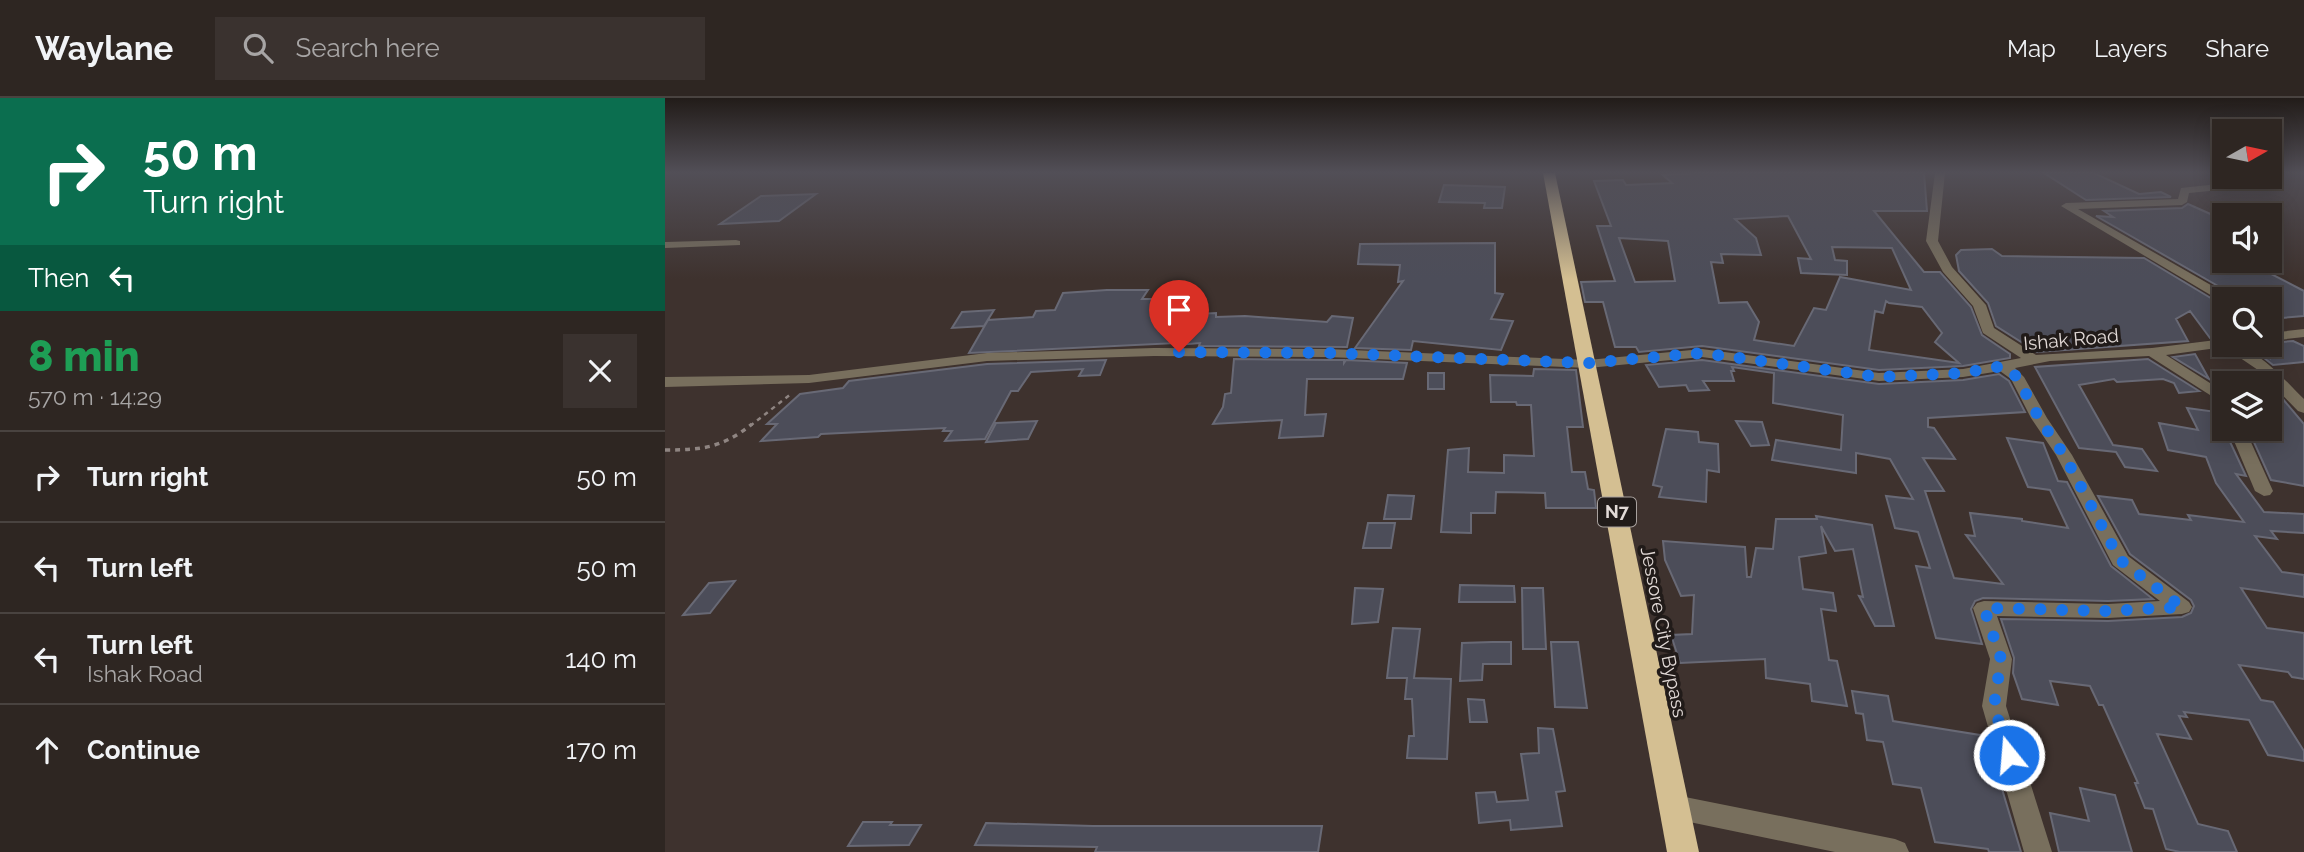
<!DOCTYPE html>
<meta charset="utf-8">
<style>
body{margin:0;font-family:Raleway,sans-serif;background:#3a322f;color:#f1f3f6;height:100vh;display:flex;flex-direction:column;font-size:26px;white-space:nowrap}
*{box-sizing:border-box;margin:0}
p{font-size:23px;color:#a7a5a5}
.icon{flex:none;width:38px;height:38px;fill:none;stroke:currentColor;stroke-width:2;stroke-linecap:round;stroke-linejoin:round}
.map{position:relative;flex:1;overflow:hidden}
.details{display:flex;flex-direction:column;background:#2e2622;width:665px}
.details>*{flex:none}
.top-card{background:#0b6e4f;color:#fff;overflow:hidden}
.needle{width:46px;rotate:81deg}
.fabs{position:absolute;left:1547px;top:21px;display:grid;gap:14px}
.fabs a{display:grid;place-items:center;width:70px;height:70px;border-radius:0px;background:#2e2622;box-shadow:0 4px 18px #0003,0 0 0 2px #494340;font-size:35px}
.pin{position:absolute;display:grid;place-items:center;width:60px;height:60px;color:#fff;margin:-72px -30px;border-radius:50% 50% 50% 0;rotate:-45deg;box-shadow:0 0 7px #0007}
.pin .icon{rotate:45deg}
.me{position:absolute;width:77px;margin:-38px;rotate:343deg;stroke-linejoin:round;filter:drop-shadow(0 0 5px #0008)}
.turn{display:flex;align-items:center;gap:24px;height:147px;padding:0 28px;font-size:32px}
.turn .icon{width:91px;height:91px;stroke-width:2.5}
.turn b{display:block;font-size:49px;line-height:60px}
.then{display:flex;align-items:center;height:66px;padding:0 28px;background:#0003;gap:14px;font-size:26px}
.round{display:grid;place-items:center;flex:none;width:74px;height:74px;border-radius:0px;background:#3a322f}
.overview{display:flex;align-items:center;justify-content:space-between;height:119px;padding:0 28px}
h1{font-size:42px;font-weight:800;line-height:52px;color:#1e9e55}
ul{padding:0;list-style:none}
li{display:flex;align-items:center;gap:21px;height:91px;padding:0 28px;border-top:2px solid #494340}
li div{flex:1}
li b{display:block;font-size:26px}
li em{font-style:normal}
header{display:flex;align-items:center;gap:42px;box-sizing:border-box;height:98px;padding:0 35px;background:#2e2622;border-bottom:2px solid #494340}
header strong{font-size:33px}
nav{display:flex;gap:38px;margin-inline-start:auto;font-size:24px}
.search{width:490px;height:63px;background:#3a322f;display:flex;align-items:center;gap:18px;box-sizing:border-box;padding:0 24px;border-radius:0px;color:#a7a5a5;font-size:26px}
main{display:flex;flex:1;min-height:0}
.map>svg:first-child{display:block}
.building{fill:#4c4d59;stroke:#686975;stroke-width:2;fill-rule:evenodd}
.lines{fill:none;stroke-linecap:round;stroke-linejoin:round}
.path-far1{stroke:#8f8582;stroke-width:2.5;stroke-dasharray:4.5 4.5;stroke-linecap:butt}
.path{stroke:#8f8582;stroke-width:3.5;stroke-dasharray:5 5;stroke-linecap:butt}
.minor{fill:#786f5d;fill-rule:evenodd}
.highway{fill:#d4bf92;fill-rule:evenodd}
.route{stroke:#1a73e8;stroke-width:12;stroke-dasharray:0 21.6}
.labels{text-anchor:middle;stroke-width:7;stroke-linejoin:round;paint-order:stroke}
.shield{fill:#211b19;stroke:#a8a19e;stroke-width:2}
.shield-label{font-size:18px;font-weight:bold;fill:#e2dad7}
.street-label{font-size:19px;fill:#e2dad7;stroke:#211b19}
</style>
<header>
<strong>Waylane</strong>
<div class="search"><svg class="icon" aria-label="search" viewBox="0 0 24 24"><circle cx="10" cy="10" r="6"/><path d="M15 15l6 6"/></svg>Search here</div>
<nav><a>Map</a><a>Layers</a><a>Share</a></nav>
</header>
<main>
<section class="details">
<div class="top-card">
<div class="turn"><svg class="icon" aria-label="right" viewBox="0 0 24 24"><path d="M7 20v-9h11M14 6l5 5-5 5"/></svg><div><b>50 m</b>Turn right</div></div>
<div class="then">Then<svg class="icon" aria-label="left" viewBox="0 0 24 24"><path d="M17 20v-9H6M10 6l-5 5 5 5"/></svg></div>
</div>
<div class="overview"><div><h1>8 min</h1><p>570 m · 14:29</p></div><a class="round"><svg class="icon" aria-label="close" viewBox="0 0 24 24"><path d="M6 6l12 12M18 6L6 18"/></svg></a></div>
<ul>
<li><svg class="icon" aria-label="right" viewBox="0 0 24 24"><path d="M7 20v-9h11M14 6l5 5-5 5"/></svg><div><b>Turn right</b></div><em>50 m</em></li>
<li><svg class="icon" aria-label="left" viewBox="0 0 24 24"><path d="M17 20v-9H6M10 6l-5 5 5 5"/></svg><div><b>Turn left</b></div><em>50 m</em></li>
<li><svg class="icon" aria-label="left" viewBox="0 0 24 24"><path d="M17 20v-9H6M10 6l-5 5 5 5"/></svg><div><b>Turn left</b><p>Ishak Road</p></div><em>140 m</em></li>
<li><svg class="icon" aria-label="ahead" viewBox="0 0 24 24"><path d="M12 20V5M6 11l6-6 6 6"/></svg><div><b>Continue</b></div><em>170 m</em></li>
</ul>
</section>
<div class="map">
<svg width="1639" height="754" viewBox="0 0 1639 754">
<rect width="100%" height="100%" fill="#3e322e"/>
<path class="building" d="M 1030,75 L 1259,75 L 1262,113 L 1209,113 L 1259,174 L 1275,174 L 1306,209 L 1317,237 L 1345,256 L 1345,260 L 1298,268 L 1214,272 L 1037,248 L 974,254 L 971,249 L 950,249 L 938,204 L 920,204 L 916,184 L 950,183 L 932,128 L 946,128 L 929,83 L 958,82 L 961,87 L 1007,85 L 998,77 ZM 1123,118 L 1146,161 L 1133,160 L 1136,175 L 1182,177 L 1182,163 L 1170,162 L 1167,149 L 1227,150 L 1246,192 L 1175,179 L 1161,212 L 1149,210 L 1129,248 L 1089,242 L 1094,224 L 1082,204 L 1054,205 L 1046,164 L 1058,165 L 1056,156 L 1096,157 L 1091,140 L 1070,121 ZM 954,140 L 1003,143 L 1010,183 L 970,184 ZM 1221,203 L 1224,205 L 1257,209 L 1277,235 L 1270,244 L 1294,265 L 1204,252 L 1210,213 L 1218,215 Z
M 1379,75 L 1429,75 L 1474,96 L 1496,94 L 1506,99 L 1421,102 Z
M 779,87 L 840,89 L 837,110 L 819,110 L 820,105 L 774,104 Z
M 151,96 L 114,123 L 55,126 L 96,98 Z
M 1523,106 L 1559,122 L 1559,163 L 1581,163 L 1639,193 L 1639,218 L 1605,221 L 1605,201 L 1581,191 L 1560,192 L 1431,118 L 1448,119 L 1439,113 L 1517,110 Z
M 830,145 L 830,195 L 838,196 L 826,221 L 848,223 L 836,252 L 748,243 L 746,252 L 690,250 L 738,183 L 733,184 L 735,167 L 693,166 L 695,146 Z
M 1327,151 L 1337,158 L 1479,160 L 1559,208 L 1559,239 L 1545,240 L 1525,213 L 1511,221 L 1523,243 L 1372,254 L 1331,228 L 1323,205 L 1294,173 L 1291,157 L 1296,152 Z
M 442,192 L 483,192 L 477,201 L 500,201 L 493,211 L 498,211 L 493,218 L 551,215 L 551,219 L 580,218 L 662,224 L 667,218 L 688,220 L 682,249 L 534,248 L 535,245 L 510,247 L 511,245 L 304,255 L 323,222 L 368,219 L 371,213 L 390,212 L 398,195 Z
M 329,212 L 319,228 L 287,230 L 297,214 Z
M 1628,243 L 1639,248 L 1639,264 L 1608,267 L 1594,256 L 1574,247 L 1582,247 L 1605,260 L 1605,245 Z
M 1530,256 L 1544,281 L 1508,259 Z
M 569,261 L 663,262 L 679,262 L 679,265 L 681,262 L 742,265 L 738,281 L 642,281 L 640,317 L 661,316 L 658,338 L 614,340 L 617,322 L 548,326 L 558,309 L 560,296 L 566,295 Z
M 1483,261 L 1534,293 L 1514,295 L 1509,285 L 1498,281 L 1452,284 L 1449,281 L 1414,287 L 1448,347 L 1477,351 L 1492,373 L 1460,369 L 1451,354 L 1414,350 L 1370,269 Z
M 441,262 L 435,277 L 414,278 L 418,271 L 366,274 L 353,293 L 346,293 L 320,341 L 280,343 L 287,333 L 278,333 L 280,330 L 156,336 L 153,339 L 96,343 L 112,326 L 102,326 L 135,296 L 178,290 L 184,283 L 322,266 Z
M 1037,262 L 1214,286 L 1298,282 L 1334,276 L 1344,283 L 1360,314 L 1263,320 L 1263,329 L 1269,330 L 1290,361 L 1258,360 L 1279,393 L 1260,393 L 1289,480 L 1338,486 L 1301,437 L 1310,438 L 1305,415 L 1357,421 L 1357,423 L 1403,430 L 1385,392 L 1363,389 L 1342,340 L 1378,345 L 1393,383 L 1402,384 L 1446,468 L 1488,501 L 1443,503 L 1318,500 L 1310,503 L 1306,511 L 1317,546 L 1271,540 L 1251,468 L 1265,470 L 1253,434 L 1230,430 L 1221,398 L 1248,401 L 1225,361 L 1191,355 L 1191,375 L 1107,362 L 1111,342 L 1176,352 L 1178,317 L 1108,305 L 1109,275 L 1067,269 L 1069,273 L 1066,273 L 1069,283 L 1038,283 L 1044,292 L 1024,293 L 1021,287 L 994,289 L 981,267 Z
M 869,271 L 911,272 L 918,329 L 902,329 L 907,374 L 920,374 L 923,391 L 929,392 L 931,410 L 881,410 L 880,395 L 831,394 L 830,415 L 806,415 L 806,435 L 776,434 L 783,352 L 804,350 L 803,374 L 839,375 L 839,357 L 869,358 L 866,307 L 852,307 L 851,304 L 826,304 L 825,277 L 868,278 Z
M 763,275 L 779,275 L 779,291 L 763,291 Z
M 1605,292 L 1617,300 L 1639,326 L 1639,388 L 1606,382 L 1583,331 L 1612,331 L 1605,321 Z
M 1522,310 L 1559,315 L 1559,331 L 1581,378 L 1571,376 L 1599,414 L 1639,416 L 1639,435 L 1606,433 L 1612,441 L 1590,438 L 1617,474 L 1639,477 L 1639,499 L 1576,490 L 1602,530 L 1639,535 L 1639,581 L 1627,579 L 1623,574 L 1574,567 L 1596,602 L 1608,604 L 1639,653 L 1639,663 L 1603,657 L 1584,622 L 1519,614 L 1522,619 L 1514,618 L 1526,641 L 1492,636 L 1533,726 L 1563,733 L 1572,754 L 1515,754 L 1501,751 L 1488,711 L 1480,710 L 1470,685 L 1473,685 L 1438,607 L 1434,607 L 1425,588 L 1385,583 L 1393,607 L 1357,601 L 1348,575 L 1349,560 L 1336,521 L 1443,523 L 1517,519 L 1526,515 L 1529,508 L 1526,502 L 1465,456 L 1433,398 L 1467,402 L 1474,416 L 1526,422 L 1523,417 L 1579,424 L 1551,385 L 1541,359 L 1503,352 L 1494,325 L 1533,332 Z
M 372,323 L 363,341 L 321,344 L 331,325 Z
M 1071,323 L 1097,324 L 1104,347 L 1086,348 Z
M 1001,331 L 1033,334 L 1034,344 L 1053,346 L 1054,374 L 1042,372 L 1041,404 L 994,399 L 997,389 L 988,387 Z
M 723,397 L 749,398 L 746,421 L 719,421 Z
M 1151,418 L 1207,427 L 1229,528 L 1210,528 L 1194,498 L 1198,499 L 1188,451 L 1170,453 L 1156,428 L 1161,455 L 1134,459 L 1138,491 L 1168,495 L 1171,513 L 1156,511 L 1164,562 L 1172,563 L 1182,608 L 1147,603 L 1145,586 L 1101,580 L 1100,561 L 1015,565 L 1006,537 L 1027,536 L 1029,497 L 1016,498 L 1000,462 L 998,443 L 1080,449 L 1082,479 L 1086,479 L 1091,450 L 1108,451 L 1111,421 L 1152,421 Z
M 703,425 L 730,425 L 726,450 L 698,450 Z
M 70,483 L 45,515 L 18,517 L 44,485 Z
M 795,487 L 849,488 L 850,504 L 794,504 Z
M 690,490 L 718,491 L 713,524 L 687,526 Z
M 857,490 L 878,490 L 881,551 L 858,551 Z
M 728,530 L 755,531 L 749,580 L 786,581 L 782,661 L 742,660 L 744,638 L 749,638 L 747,601 L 740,601 L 742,580 L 722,580 Z
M 827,544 L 846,544 L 846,566 L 818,566 L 817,582 L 795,583 L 797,545 Z
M 886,544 L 913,544 L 922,610 L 890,609 Z
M 1187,593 L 1223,598 L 1228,623 L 1321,638 L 1356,754 L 1324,754 L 1323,751 L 1270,744 L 1256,690 L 1228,686 L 1218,644 L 1202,642 L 1198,616 L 1191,615 Z
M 803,601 L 819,602 L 822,624 L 805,624 Z
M 873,630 L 888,631 L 900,693 L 891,694 L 897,728 L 846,732 L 845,722 L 814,725 L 811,695 L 830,694 L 832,704 L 863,702 L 856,656 L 874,655 Z
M 1415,690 L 1450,697 L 1467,754 L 1394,754 L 1385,715 L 1424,723 Z
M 198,724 L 227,724 L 225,727 L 256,727 L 244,747 L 183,748 Z
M 321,725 L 428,728 L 657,728 L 653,754 L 430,754 L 432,749 L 310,747 Z"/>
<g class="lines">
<path class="path-far1" d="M 85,328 L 126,296"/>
<path class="path" d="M 0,352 C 37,352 57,350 87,326"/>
<path class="minor" d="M 1270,75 L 1280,75 L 1273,143 L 1287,169 L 1321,207 L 1329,230 L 1371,257 L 1487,250 L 1559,241 L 1559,247 C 1592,247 1617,280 1639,301 L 1639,315 L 1633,313 L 1593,272 L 1559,249 L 1501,257 L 1559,294 L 1559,306 L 1484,258 L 1385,263 L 1350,270 L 1359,279 L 1382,320 L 1407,357 L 1463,458 L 1524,504 L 1527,509 L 1524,514 L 1517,516 L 1443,520 L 1332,518 L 1347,561 L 1341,608 L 1387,754 L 1359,754 L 1317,608 L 1325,561 L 1308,510 L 1312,505 L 1319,503 L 1443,506 L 1495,503 L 1448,467 L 1391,357 L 1366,320 L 1346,281 L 1335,273 L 1298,279 L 1214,283 L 1037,259 L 923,270 L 663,259 L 489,258 L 322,263 L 144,285 L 0,289 L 0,279 L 144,277 L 322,255 L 489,250 L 663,251 L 923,262 L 1037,251 L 1214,275 L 1298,271 L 1356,260 L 1318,235 L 1308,208 L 1278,174 L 1261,143 Z
M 1542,75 L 1555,75 L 1580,87 L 1575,90 L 1524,95 L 1522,104 L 1517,107 L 1413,111 L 1565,198 L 1566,201 L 1559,201 L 1559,205 L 1396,108 L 1401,105 L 1513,101 L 1516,90 L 1562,85 Z
M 71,142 L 75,143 L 75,147 L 0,150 L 0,144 Z
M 1639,231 L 1639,239 L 1605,243 L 1605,235 Z
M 1564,331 L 1580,331 L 1608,393 L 1605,397 L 1599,398 L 1590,393 Z
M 1010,697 L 1230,741 L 1240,745 L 1244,754 L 1170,754 L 1010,721 L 1001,717 L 997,709 L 1001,701 Z"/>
<path class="highway" d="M 878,75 L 890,75 L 1034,754 L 1002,754 Z"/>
</g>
<linearGradient id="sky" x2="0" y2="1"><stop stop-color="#221c19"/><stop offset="0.41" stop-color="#524f57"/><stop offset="1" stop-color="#524f57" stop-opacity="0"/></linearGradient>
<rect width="1639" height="181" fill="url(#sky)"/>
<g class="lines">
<path class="route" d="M 514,254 L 663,255 L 923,265 L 1037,255 L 1214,279 L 1298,275 L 1338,268 L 1352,279 L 1374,320 L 1399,357 L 1455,462 L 1517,509 L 1443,513 L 1319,510 L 1336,561 L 1329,608 L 1344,657"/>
</g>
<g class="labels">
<rect class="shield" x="933" y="399.5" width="38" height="29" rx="5"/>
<g class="shield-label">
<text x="952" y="420">N7</text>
</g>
<g class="street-label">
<text transform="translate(1406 241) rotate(-5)" y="7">Ishak Road</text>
<text transform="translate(999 534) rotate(79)" y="7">Jessore City Bypass</text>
</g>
</g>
</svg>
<div class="fabs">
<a><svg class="needle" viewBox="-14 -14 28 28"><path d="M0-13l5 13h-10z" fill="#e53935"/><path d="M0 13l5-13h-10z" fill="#a7a5a5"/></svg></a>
<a><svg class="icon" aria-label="sound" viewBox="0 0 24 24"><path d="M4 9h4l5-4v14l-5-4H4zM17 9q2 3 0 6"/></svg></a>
<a><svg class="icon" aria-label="search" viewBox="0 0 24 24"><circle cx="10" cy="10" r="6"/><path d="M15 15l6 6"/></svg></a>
<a><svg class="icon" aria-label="layers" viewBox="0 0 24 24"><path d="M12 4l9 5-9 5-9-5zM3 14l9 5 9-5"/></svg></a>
</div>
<div class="pin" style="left:514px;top:254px;background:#d93025"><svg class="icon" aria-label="arrive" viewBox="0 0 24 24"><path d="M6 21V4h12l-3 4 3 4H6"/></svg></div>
<svg class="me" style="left:1344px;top:657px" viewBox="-20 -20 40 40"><circle r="17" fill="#1a73e8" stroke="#fff" stroke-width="3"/><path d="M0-11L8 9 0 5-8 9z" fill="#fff"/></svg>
</div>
</main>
